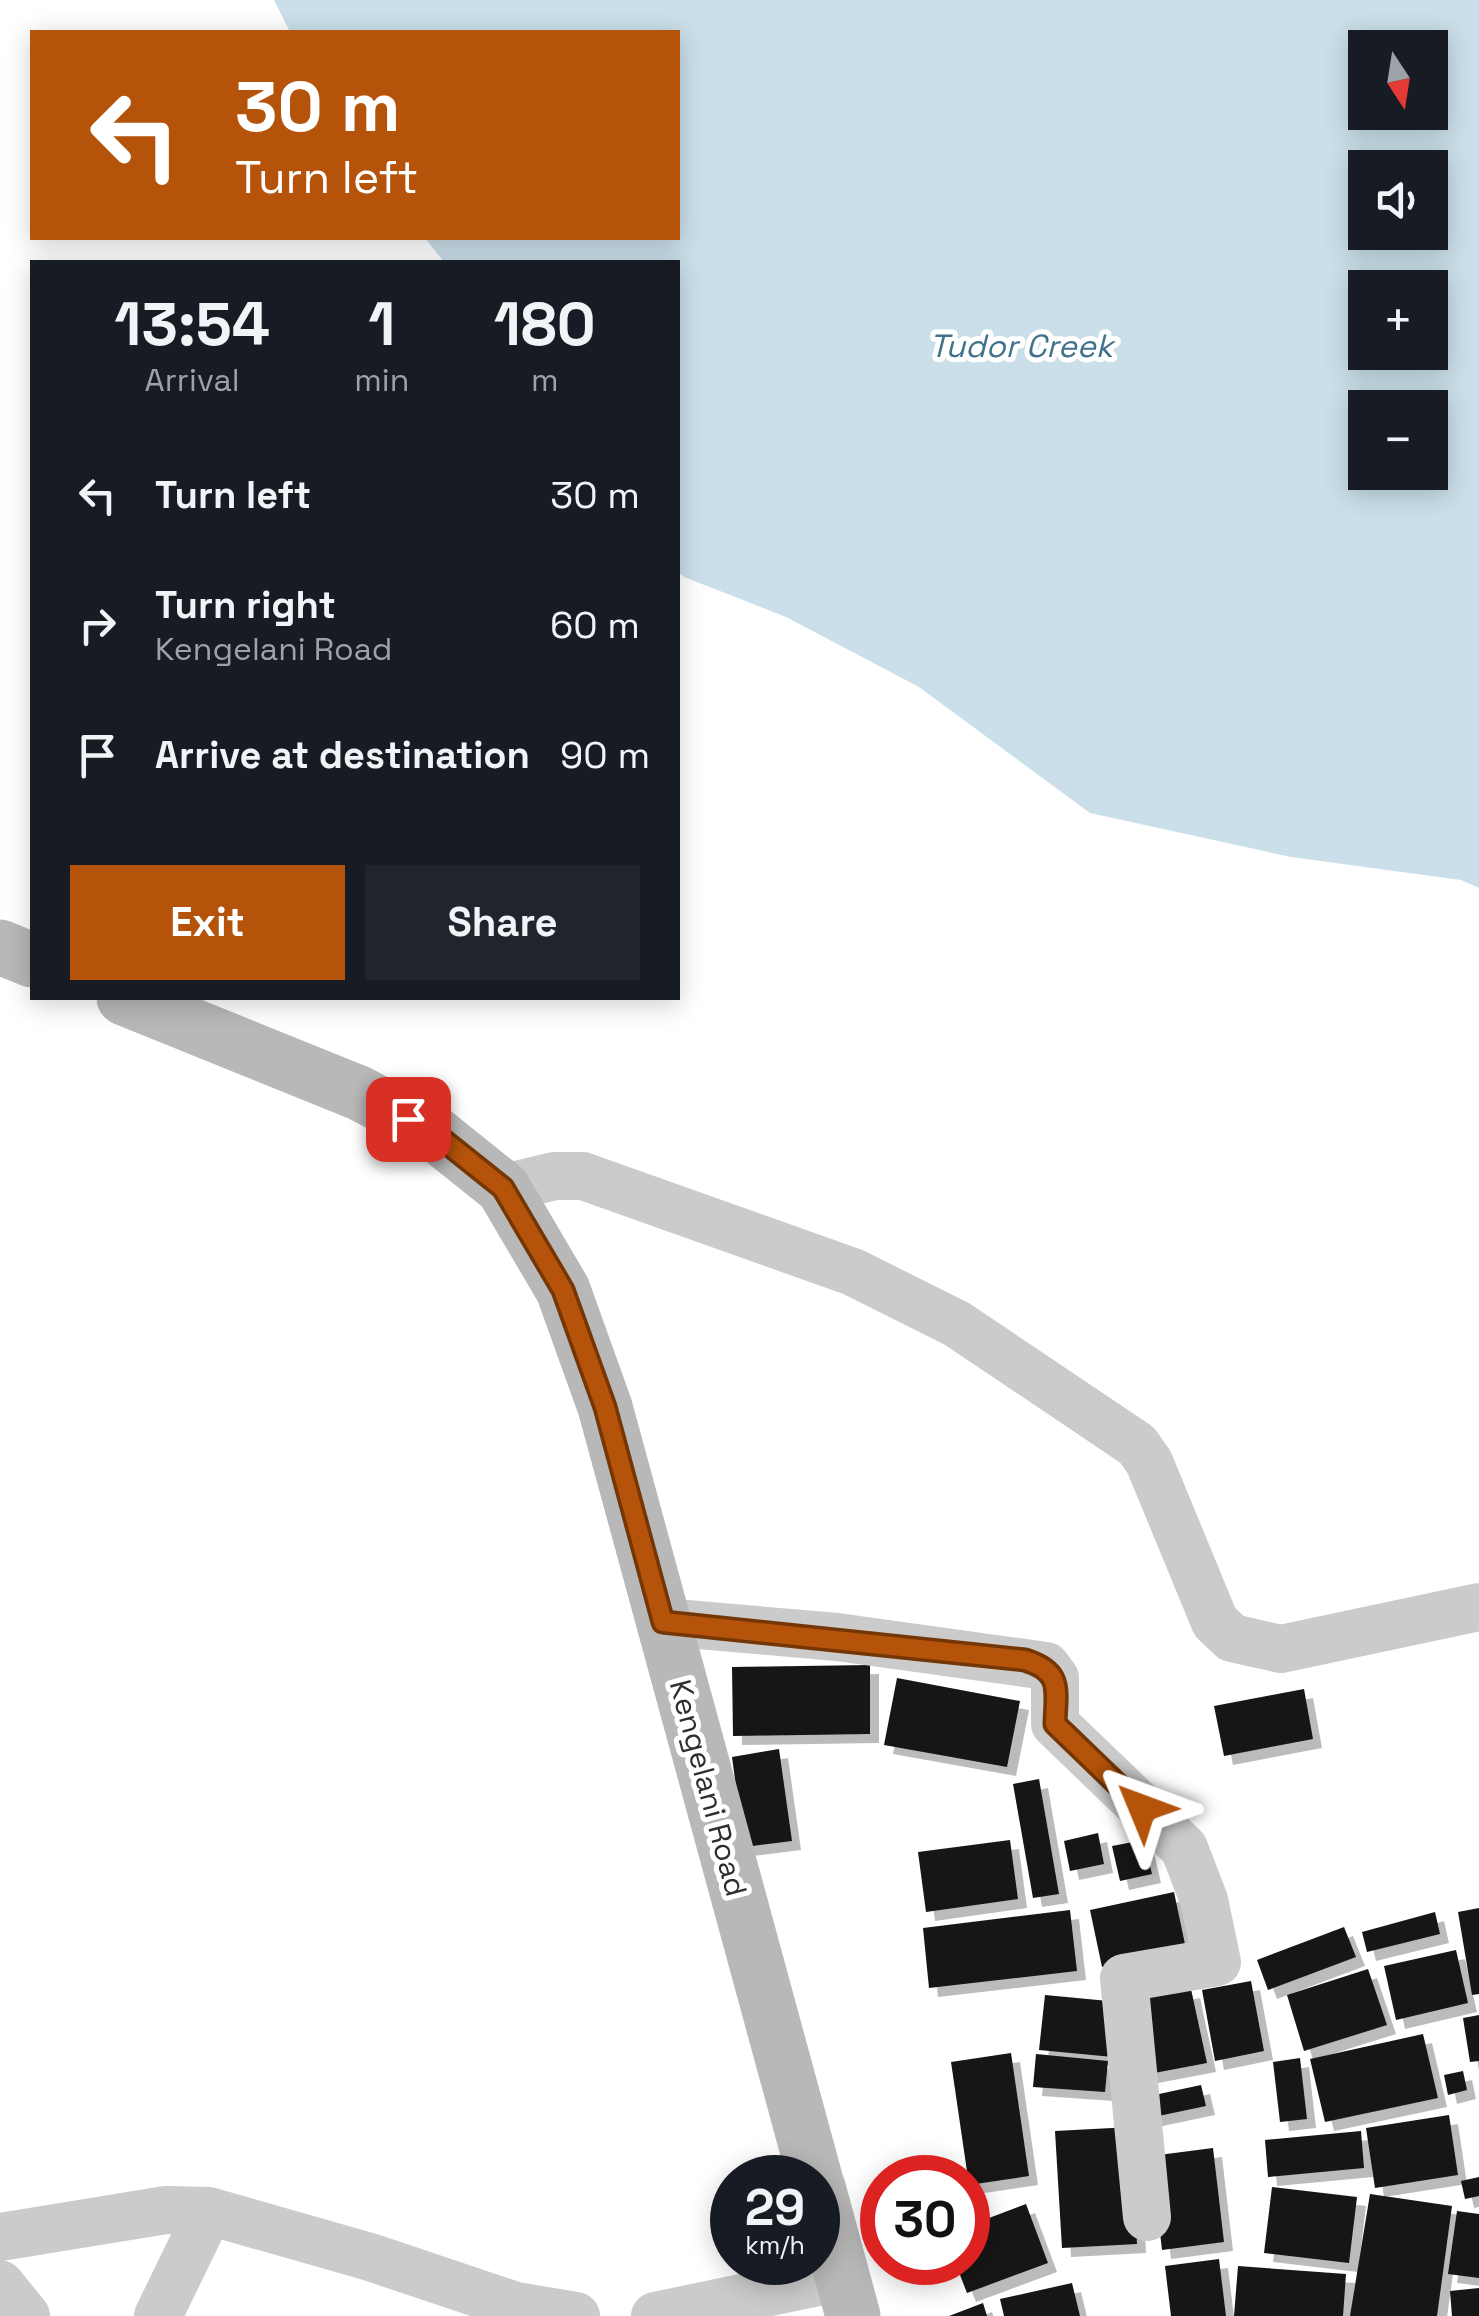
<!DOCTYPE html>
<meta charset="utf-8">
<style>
body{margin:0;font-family:"Space Grotesk",sans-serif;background:#20242c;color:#f1f3f6;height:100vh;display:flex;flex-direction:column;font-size:38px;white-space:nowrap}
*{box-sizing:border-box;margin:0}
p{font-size:32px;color:#9ea1a6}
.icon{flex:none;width:55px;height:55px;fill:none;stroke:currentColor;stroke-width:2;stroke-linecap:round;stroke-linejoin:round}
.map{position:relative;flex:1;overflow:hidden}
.drawer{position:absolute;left:30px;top:260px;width:650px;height:740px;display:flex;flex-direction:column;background:#171b24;border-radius:0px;box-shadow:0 5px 25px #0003}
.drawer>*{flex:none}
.top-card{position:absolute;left:30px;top:30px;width:650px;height:210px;border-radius:0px;box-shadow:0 5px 25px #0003;background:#b45309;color:#fff;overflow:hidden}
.needle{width:65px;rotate:168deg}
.buttons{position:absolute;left:1348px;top:30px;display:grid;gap:20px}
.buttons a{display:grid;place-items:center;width:100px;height:100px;border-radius:0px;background:#171b24;box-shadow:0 5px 25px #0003;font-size:50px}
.speed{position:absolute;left:710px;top:2155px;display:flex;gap:20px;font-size:50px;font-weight:700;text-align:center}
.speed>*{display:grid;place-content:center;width:130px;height:130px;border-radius:50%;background:#171b24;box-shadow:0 5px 25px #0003;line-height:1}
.speed small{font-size:25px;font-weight:400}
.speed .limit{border:15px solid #d22;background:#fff;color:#111}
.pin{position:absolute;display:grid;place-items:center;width:85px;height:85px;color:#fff;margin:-42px;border-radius:20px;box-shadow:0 5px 15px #0006}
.me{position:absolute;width:110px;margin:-55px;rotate:314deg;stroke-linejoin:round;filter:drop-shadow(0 0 8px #0008)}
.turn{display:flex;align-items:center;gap:35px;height:210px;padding:0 40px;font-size:45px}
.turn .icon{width:130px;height:130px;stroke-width:2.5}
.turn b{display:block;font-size:70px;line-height:85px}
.eta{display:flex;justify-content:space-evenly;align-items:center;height:170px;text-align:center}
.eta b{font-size:60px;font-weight:700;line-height:70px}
.cta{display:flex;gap:20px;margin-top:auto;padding:20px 40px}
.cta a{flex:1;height:115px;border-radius:0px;background:#b45309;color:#fff;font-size:40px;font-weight:700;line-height:115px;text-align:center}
.cta a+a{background:#20242c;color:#f1f3f6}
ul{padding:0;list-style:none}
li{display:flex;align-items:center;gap:30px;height:130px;padding:0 40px}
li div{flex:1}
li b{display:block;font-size:38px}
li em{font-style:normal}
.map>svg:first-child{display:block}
.water{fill:#cadfe9;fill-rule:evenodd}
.building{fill:#151515;filter:url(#shadow)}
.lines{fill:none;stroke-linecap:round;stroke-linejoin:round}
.minor{stroke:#cbcbcb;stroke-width:48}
.secondary{stroke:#b8b8b8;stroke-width:55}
.route-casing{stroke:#753606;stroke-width:25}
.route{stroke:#b45309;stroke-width:18}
.labels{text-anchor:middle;stroke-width:10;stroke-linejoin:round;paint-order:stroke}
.street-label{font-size:30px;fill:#2e2e2e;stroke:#fff}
.water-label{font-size:32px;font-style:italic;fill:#42728a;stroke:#fff}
</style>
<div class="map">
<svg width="1479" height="2316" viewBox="0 0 1479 2316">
<defs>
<filter id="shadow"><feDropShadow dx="9" dy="9" stdDeviation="0" flood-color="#0004"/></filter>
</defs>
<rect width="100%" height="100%" fill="#fff"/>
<path class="water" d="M 274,0 L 1479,0 L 1479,888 L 1461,880 L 1291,857 L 1090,813 L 919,687 L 786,617 L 684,577 L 678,572 L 678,262 L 444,262 L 425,238 L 678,238 L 678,32 L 290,32 ZM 1365,48 L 1430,48 L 1430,112 L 1365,112 ZM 1365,168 L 1430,168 L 1430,232 L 1365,232 ZM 1365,288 L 1430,288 L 1430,352 L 1365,352 ZM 1365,408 L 1430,408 L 1430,472 L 1365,472 Z"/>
<path class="building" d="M 870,1665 L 870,1734 L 733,1736 L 732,1667 Z
M 897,1678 L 1020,1701 L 1007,1767 L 884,1745 Z
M 1304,1689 L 1313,1739 L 1224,1756 L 1214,1706 Z
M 779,1749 L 792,1841 L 744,1847 L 732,1757 Z
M 1039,1779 L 1059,1894 L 1033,1898 L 1013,1784 Z
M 1098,1833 L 1104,1864 L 1070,1871 L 1064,1841 Z
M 1010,1840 L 1018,1899 L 926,1912 L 918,1852 Z
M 1144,1840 L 1152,1874 L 1120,1881 L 1112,1846 Z
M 1174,1892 L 1186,1949 L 1102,1967 L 1090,1910 Z
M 1479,1908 L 1479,1994 L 1472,1995 L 1458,1912 Z
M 1070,1910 L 1077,1971 L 929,1988 L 923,1928 Z
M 1435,1912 L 1440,1934 L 1367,1952 L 1362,1932 Z
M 1344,1927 L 1356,1957 L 1268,1990 L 1257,1960 Z
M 1456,1950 L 1468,2003 L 1396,2020 L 1384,1966 Z
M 1368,1969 L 1387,2025 L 1304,2051 L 1287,1995 Z
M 1251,1981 L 1264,2051 L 1215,2061 L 1202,1990 Z
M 1191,1989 L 1207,2063 L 1149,2074 L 1134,2000 Z
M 1045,1995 L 1119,2002 L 1113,2057 L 1039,2050 Z
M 1479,2015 L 1479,2061 L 1470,2062 L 1463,2018 Z
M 1423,2034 L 1438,2098 L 1325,2122 L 1310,2059 Z
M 1011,2053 L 1029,2176 L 969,2185 L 951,2062 Z
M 1036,2054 L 1108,2061 L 1105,2092 L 1033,2087 Z
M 1300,2058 L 1307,2119 L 1280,2122 L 1273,2062 Z
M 1463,2071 L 1467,2090 L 1448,2095 L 1444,2075 Z
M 1201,2085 L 1206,2106 L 1149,2118 L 1145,2097 Z
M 1449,2115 L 1458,2175 L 1375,2188 L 1366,2128 Z
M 1131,2127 L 1137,2244 L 1062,2248 L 1055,2131 Z
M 1361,2131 L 1364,2168 L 1268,2177 L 1265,2140 Z
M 1213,2148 L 1224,2242 L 1162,2250 L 1151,2156 Z
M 1479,2177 L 1479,2196 L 1465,2199 L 1461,2181 Z
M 1272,2187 L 1357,2197 L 1349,2263 L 1264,2253 Z
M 1370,2194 L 1452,2206 L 1437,2316 L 1350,2316 Z
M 1026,2204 L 1048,2263 L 967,2293 L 955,2262 L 968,2262 L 968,2226 Z
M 1457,2211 L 1479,2214 L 1479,2278 L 1448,2274 Z
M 1219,2259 L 1226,2316 L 1171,2316 L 1165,2266 Z
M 1238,2266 L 1346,2274 L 1343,2316 L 1234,2316 Z
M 1072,2283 L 1080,2316 L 1004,2316 L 1000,2299 Z
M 1479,2288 L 1479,2316 L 1452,2316 L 1450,2291 Z
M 983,2303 L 987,2316 L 949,2316 Z"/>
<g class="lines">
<path class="minor" d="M 503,1188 L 555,1176 L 583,1176 L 853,1272 L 957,1324 L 1137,1445 L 1149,1462 L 1215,1622 L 1232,1638 L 1281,1649 L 1479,1607
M 663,1622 L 837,1637 L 1046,1666 L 1055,1678 L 1055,1724 L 1184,1848 L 1204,1900 L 1217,1962 L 1124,1978 L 1147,2217
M 0,2237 L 166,2210 L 209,2211 L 370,2257 L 516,2306 L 576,2316
M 0,2284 L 26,2316
M 158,2316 L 209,2211
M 655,2316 L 842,2277"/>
<path class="secondary" d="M 0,947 L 32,960
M 124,998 L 359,1093 L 433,1132 L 503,1188 L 563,1290 L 605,1407 L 815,2178
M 818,2187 L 853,2316"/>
</g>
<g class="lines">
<defs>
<path id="route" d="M 408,1119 L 433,1132 L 503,1188 L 563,1290 L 605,1407 L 663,1622 L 1025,1660 C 1063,1672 1056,1689 1055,1724 L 1142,1808"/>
</defs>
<use href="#route" class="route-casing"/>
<use href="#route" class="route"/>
</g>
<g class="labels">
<g class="street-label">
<text transform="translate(708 1788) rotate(75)" y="10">Kengelani Road</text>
</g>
<g class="water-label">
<text x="1021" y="357">Tudor Creek</text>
</g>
</g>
</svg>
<div class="buttons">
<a><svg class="needle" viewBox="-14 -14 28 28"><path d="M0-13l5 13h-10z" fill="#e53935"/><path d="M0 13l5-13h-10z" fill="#9ea1a6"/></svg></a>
<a><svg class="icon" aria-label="sound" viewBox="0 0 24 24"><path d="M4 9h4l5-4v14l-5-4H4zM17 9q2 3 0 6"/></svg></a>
<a>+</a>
<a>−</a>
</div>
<div class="speed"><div>29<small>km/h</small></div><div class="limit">30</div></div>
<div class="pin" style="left:408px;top:1119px;background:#d93025"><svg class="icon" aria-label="arrive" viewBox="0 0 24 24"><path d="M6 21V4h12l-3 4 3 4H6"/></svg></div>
<svg class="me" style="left:1142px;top:1808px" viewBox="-20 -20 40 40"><path d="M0-17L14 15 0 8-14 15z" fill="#b45309" stroke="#fff" stroke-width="4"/></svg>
<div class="top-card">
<div class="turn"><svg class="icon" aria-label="left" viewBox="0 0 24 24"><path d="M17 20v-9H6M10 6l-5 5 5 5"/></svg><div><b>30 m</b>Turn left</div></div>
</div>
<section class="drawer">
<div class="eta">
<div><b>13:54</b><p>Arrival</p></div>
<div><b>1</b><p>min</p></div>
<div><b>180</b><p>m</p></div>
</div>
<ul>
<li><svg class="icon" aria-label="left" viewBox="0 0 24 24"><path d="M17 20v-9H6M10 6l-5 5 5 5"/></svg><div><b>Turn left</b></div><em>30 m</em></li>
<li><svg class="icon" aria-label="right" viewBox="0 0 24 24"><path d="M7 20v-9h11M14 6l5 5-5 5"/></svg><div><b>Turn right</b><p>Kengelani Road</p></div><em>60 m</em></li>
<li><svg class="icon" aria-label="arrive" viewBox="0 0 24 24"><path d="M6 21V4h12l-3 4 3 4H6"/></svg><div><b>Arrive at destination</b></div><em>90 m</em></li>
</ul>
<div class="cta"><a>Exit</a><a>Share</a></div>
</section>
</div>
